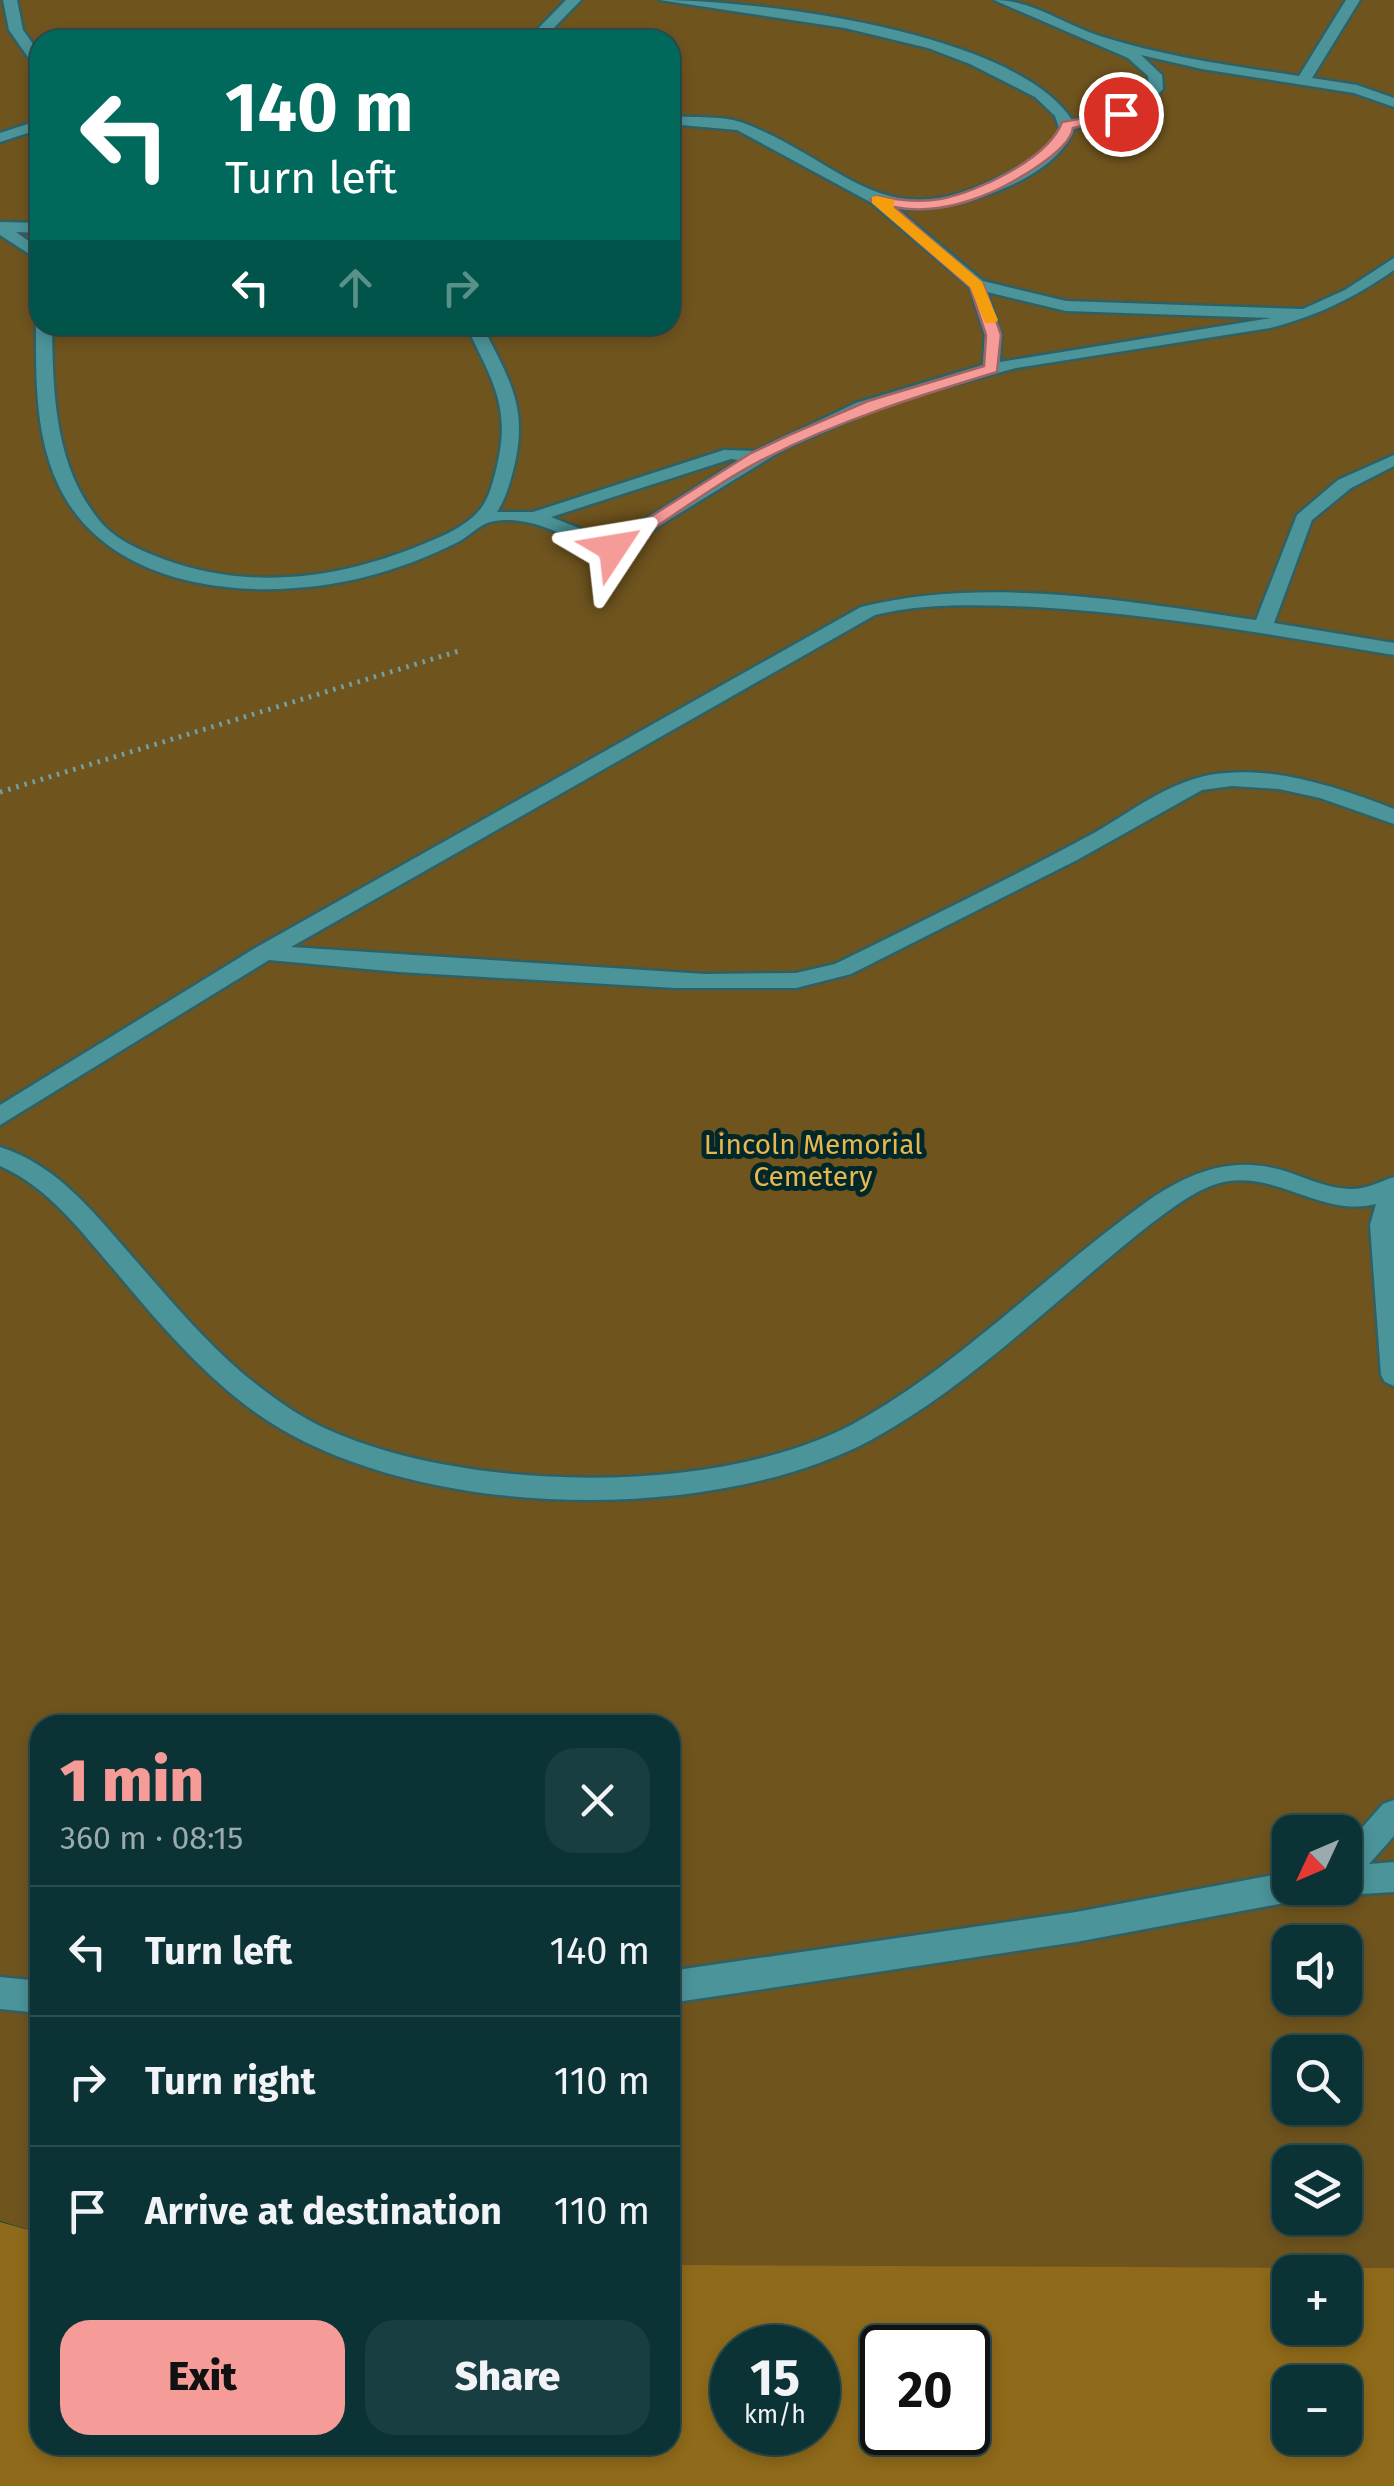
<!DOCTYPE html>
<meta charset="utf-8">
<style>
body{margin:0;font-family:"Fira Sans",sans-serif;background:#193e41;color:#f1f3f6;height:100vh;display:flex;flex-direction:column;font-size:38px;white-space:nowrap}
*{box-sizing:border-box;margin:0}
p{font-size:32px;color:#9aaaad}
.icon{flex:none;width:55px;height:55px;fill:none;stroke:currentColor;stroke-width:2;stroke-linecap:round;stroke-linejoin:round}
.map{position:relative;flex:1;overflow:hidden}
.drawer{position:absolute;left:30px;top:1715px;width:650px;height:740px;display:flex;flex-direction:column;background:#0b3235;border-radius:30px;box-shadow:0 5px 15px #0003,0 0 0 2px #2b4d50}
.drawer>*{flex:none}
.guide{position:absolute;left:30px;top:30px;width:650px;height:305px;border-radius:30px;box-shadow:0 5px 15px #0003,0 0 0 2px #2b4d50;background:#00695c;color:#fff;overflow:hidden}
.needle{width:65px;rotate:226deg}
.controls{position:absolute;left:1272px;top:1815px;display:grid;gap:20px}
.controls a{display:grid;place-items:center;width:90px;height:90px;border-radius:20px;background:#0b3235;box-shadow:0 5px 15px #0003,0 0 0 2px #2b4d50;font-size:50px}
.speed{position:absolute;left:710px;top:2325px;display:flex;gap:20px;font-size:50px;font-weight:700;text-align:center}
.speed>*{display:grid;place-content:center;width:130px;height:130px;border-radius:50%;background:#0b3235;box-shadow:0 5px 15px #0003,0 0 0 2px #2b4d50;line-height:1}
.speed small{font-size:25px;font-weight:400}
.speed .limit{border:5px solid #111;border-radius:15px;background:#fff;color:#111}
.pin{position:absolute;display:grid;place-items:center;width:85px;height:85px;color:#fff;margin:-42px;border:5px solid #fff;border-radius:50%;box-shadow:0 2px 10px #0007}
.me{position:absolute;width:110px;margin:-55px;rotate:57deg;stroke-linejoin:round;filter:drop-shadow(0 0 8px #0008)}
.turn{display:flex;align-items:center;gap:35px;height:210px;padding:0 30px;font-size:45px}
.turn .icon{width:130px;height:130px;stroke-width:2.5}
.turn b{display:block;font-size:70px;line-height:85px}
.lanes{display:flex;align-items:center;height:95px;padding:0 30px;background:#0003;justify-content:center;gap:50px;direction:ltr}
.lanes .off{opacity:.35}
.round{display:grid;place-items:center;flex:none;width:105px;height:105px;border-radius:30px;background:#193e41}
.headline{display:flex;align-items:center;justify-content:space-between;height:170px;padding:0 30px}
h1{font-size:60px;font-weight:800;line-height:75px;color:#f59b98}
.action{display:flex;gap:20px;margin-top:auto;padding:20px 30px}
.action a{flex:1;height:115px;border-radius:30px;background:#f59b98;color:#111;font-size:40px;font-weight:800;line-height:115px;text-align:center}
.action a+a{background:#193e41;color:#f1f3f6}
ul{padding:0;list-style:none}
li{display:flex;align-items:center;gap:30px;height:130px;padding:0 30px;border-top:2px solid #2b4d50}
li div{flex:1}
li b{display:block;font-size:38px}
li em{font-style:normal}
.map>svg:first-child{display:block}
.green{fill:#6f541e;fill-rule:evenodd}
.forest{fill:#8f6a1a;fill-rule:evenodd}
.lines{fill:none;stroke-linecap:round;stroke-linejoin:round}
.minor-casing{stroke:#2e6064;stroke-width:5}
.path{stroke:#71a1a5;stroke-width:5;stroke-dasharray:2.5 6;stroke-linecap:butt}
.minor{fill:#4b949a;fill-rule:evenodd}
.route{fill:#f59b98;stroke:#9f6563;stroke-width:2.5}
.slow{fill:#f59e0b}
.labels{text-anchor:middle;stroke-width:10;stroke-linejoin:round;paint-order:stroke}
.park-label{font-size:28px;fill:#e9b54e;stroke:#00282b}
</style>
<div class="map">
<svg width="1394" height="2486" viewBox="0 0 1394 2486">
<rect width="100%" height="100%" fill="#0f4347"/>
<path class="green" d="M 0,0 L 1394,0 L 1394,2268 L 670,2266 L 670,1725 L 40,1725 L 40,2233 L 0,2221 ZM 40,40 L 670,40 L 670,325 L 40,325 ZM 1290,1832 L 1345,1832 L 1345,1888 L 1290,1888 ZM 1290,1942 L 1345,1942 L 1345,1998 L 1290,1998 ZM 1290,2052 L 1345,2052 L 1345,2108 L 1290,2108 ZM 1290,2162 L 1345,2162 L 1345,2218 L 1290,2218 Z"/>
<path class="forest" d="M 0,2222 L 40,2233 L 40,2445 L 670,2445 L 670,2265 L 1394,2268 L 1394,2486 L 0,2486 ZM 1345,2272 L 1345,2328 L 1290,2328 L 1290,2272 ZM 732,2348 L 818,2348 L 818,2432 L 732,2432 ZM 882,2348 L 968,2348 L 968,2432 L 882,2432 ZM 1345,2382 L 1345,2438 L 1290,2438 L 1290,2382 Z"/>
<g class="lines">
<defs>
<path id="minor" d="M 3,0 L 17,0 L 23,30 L 40,54 L 40,68 L 35,67 L 9,30 Z
M 566,0 L 581,0 L 542,40 L 527,40 Z
M 660,0 C 758,0 1016,32 1072,120 C 1101,116 1127,109 1149,88 L 1148,76 L 1128,58 L 994,0 C 1033,0 1066,26 1103,37 C 1166,57 1234,66 1299,76 L 1346,0 L 1360,0 L 1312,78 L 1357,85 L 1394,98 L 1394,107 L 1354,93 L 1202,69 L 1141,55 L 1162,75 L 1163,89 C 1140,116 1108,124 1074,128 C 1057,182 947,215 896,208 L 983,281 L 1066,301 L 1303,309 L 1345,290 L 1394,258 L 1394,270 C 1354,298 1317,316 1270,328 L 1016,368 L 896,400 L 786,448 L 613,554 C 573,543 533,512 490,522 C 479,525 468,537 458,542 C 428,557 397,569 365,577 C 261,603 107,594 57,482 C 35,433 36,377 36,325 L 40,321 L 40,325 L 52,325 C 53,392 54,465 99,520 C 115,540 140,550 163,559 C 249,591 338,579 421,545 C 443,536 471,525 484,504 C 491,492 495,475 498,461 C 511,404 489,375 466,325 L 482,325 C 508,378 529,406 514,467 C 510,483 506,498 497,512 L 533,512 L 724,450 L 755,451 L 856,403 L 983,365 L 985,335 L 970,287 L 872,203 L 737,130 L 670,124 L 670,116 C 693,118 725,115 746,124 C 847,164 882,237 1000,177 C 1022,166 1048,154 1060,131 L 1055,116 L 1035,97 L 970,64 L 928,48 L 845,28 ZM 987,292 L 1066,311 L 1271,318 L 1000,362 L 1001,335 ZM 731,459 L 739,460 L 611,541 L 551,517 Z
M 40,120 L 40,129 L 0,142 L 0,133 Z
M 0,222 L 40,223 L 40,233 L 16,232 L 40,249 L 40,261 L 0,235 Z
M 1394,455 L 1394,466 L 1351,488 L 1312,520 L 1274,623 L 1394,643 L 1394,655 C 1275,635 1156,614 1035,607 C 982,605 927,602 875,615 L 291,947 L 705,974 L 796,973 L 835,964 C 922,921 1009,879 1094,833 C 1131,812 1165,784 1209,775 C 1271,764 1337,787 1394,809 L 1394,824 L 1320,798 L 1279,789 L 1232,786 L 1202,790 L 1077,860 L 851,974 L 796,988 L 675,988 L 399,972 L 269,960 L 0,1125 L 0,1105 L 257,947 L 861,607 C 988,576 1129,601 1256,620 L 1297,515 L 1338,480 Z
M 0,1147 C 60,1166 97,1217 137,1262 C 170,1300 203,1339 241,1372 C 264,1391 289,1410 316,1424 C 455,1493 715,1498 853,1424 C 961,1365 1049,1271 1149,1200 C 1194,1170 1235,1155 1288,1172 C 1308,1179 1328,1188 1349,1189 C 1366,1190 1378,1182 1394,1177 L 1394,1386 L 1385,1382 L 1381,1375 L 1370,1225 L 1376,1204 C 1324,1217 1280,1174 1229,1181 C 1201,1185 1174,1207 1152,1223 C 1061,1294 972,1385 871,1440 C 707,1528 398,1521 248,1407 C 198,1369 156,1320 116,1272 C 82,1233 49,1187 0,1166 Z
M 1394,1800 L 1394,1836 L 1369,1864 L 1394,1862 L 1394,1892 L 1345,1895 L 1334,1890 L 1333,1888 L 1345,1888 L 1345,1847 L 1383,1804 Z
M 1290,1872 L 1290,1888 L 1305,1888 L 1301,1897 L 1290,1902 L 1076,1942 L 670,2003 L 670,1971 L 1076,1912 Z
M 0,1977 L 40,1981 L 40,2013 L 0,2009 Z"/>
</defs>
<use href="#minor" class="minor-casing"/>
<path class="path" d="M 0,792 L 459,651"/>
<use href="#minor" class="minor"/>
</g>
<path class="route" d="M 1121,111 L 1126,112 L 1126,117 L 1073,128 C 1070,153 1004,188 980,197 C 954,207 922,213 894,207 L 984,285 L 1001,335 L 997,372 C 918,396 841,420 768,457 C 716,483 668,520 619,552 L 607,552 L 607,544 L 751,453 L 789,435 L 868,401 L 984,366 L 986,335 L 970,287 L 870,200 L 877,196 C 897,200 919,203 940,199 C 978,192 1049,158 1062,122 Z"/>
<path class="slow" d="M 877,196 L 895,200 L 893,207 L 982,282 L 998,320 L 995,323 L 985,323 L 970,287 L 872,203 L 872,197 Z"/>
<g class="labels">
<g class="park-label">
<text x="813" y="1154">Lincoln Memorial<tspan x="813" dy="32">Cemetery</tspan></text>
</g>
</g>
</svg>
<div class="controls">
<a><svg class="needle" viewBox="-14 -14 28 28"><path d="M0-13l5 13h-10z" fill="#e53935"/><path d="M0 13l5-13h-10z" fill="#9aaaad"/></svg></a>
<a><svg class="icon" aria-label="sound" viewBox="0 0 24 24"><path d="M4 9h4l5-4v14l-5-4H4zM17 9q2 3 0 6"/></svg></a>
<a><svg class="icon" aria-label="search" viewBox="0 0 24 24"><circle cx="10" cy="10" r="6"/><path d="M15 15l6 6"/></svg></a>
<a><svg class="icon" aria-label="layers" viewBox="0 0 24 24"><path d="M12 4l9 5-9 5-9-5zM3 14l9 5 9-5"/></svg></a>
<a>+</a>
<a>−</a>
</div>
<div class="speed"><div>15<small>km/h</small></div><div class="limit">20</div></div>
<div class="pin" style="left:1121px;top:114px;background:#d93025"><svg class="icon" aria-label="arrive" viewBox="0 0 24 24"><path d="M6 21V4h12l-3 4 3 4H6"/></svg></div>
<svg class="me" style="left:613px;top:548px" viewBox="-20 -20 40 40"><path d="M0-17L14 15 0 8-14 15z" fill="#f59b98" stroke="#fff" stroke-width="4"/></svg>
<div class="guide">
<div class="turn"><svg class="icon" aria-label="left" viewBox="0 0 24 24"><path d="M17 20v-9H6M10 6l-5 5 5 5"/></svg><div><b>140 m</b>Turn left</div></div>
<div class="lanes"><svg class="icon" aria-label="left" viewBox="0 0 24 24"><path d="M17 20v-9H6M10 6l-5 5 5 5"/></svg><svg class="icon off" aria-label="ahead" viewBox="0 0 24 24"><path d="M12 20V5M6 11l6-6 6 6"/></svg><svg class="icon off" aria-label="right" viewBox="0 0 24 24"><path d="M7 20v-9h11M14 6l5 5-5 5"/></svg></div>
</div>
<section class="drawer">
<div class="headline"><div><h1>1 min</h1><p>360 m · 08:15</p></div><a class="round"><svg class="icon" aria-label="close" viewBox="0 0 24 24"><path d="M6 6l12 12M18 6L6 18"/></svg></a></div>
<ul>
<li><svg class="icon" aria-label="left" viewBox="0 0 24 24"><path d="M17 20v-9H6M10 6l-5 5 5 5"/></svg><div><b>Turn left</b></div><em>140 m</em></li>
<li><svg class="icon" aria-label="right" viewBox="0 0 24 24"><path d="M7 20v-9h11M14 6l5 5-5 5"/></svg><div><b>Turn right</b></div><em>110 m</em></li>
<li><svg class="icon" aria-label="arrive" viewBox="0 0 24 24"><path d="M6 21V4h12l-3 4 3 4H6"/></svg><div><b>Arrive at destination</b></div><em>110 m</em></li>
</ul>
<div class="action"><a>Exit</a><a>Share</a></div>
</section>
</div>
